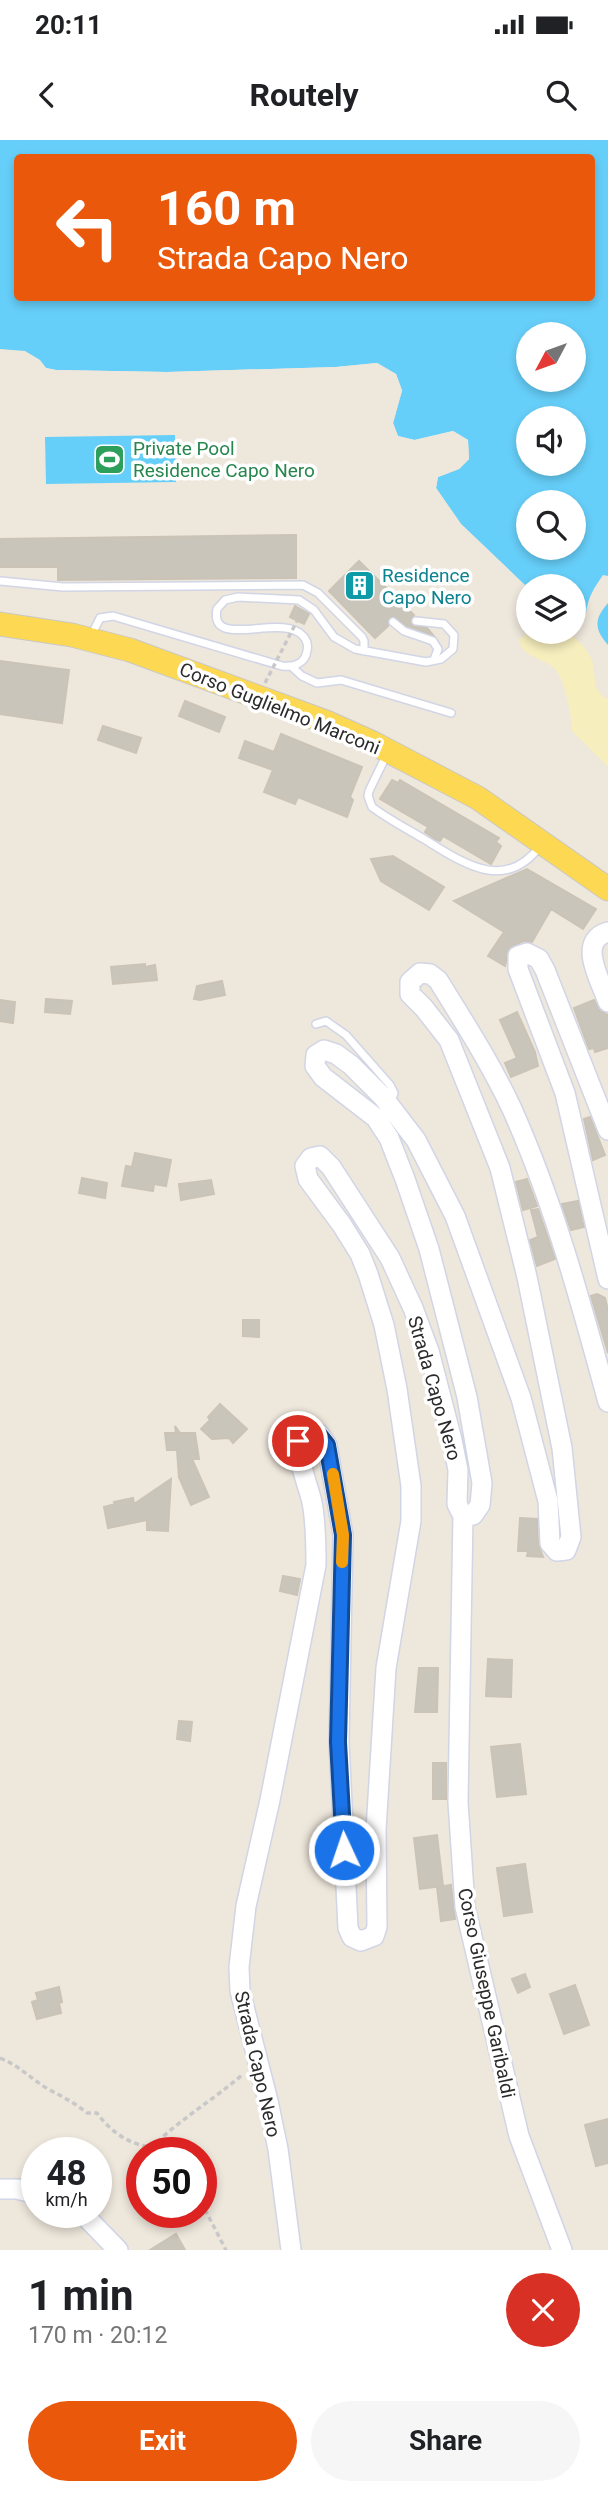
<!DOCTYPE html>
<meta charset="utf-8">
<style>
body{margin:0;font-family:Roboto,sans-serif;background:#f6f6f6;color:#202124;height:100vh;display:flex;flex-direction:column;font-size:26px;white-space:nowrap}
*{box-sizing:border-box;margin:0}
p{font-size:23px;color:#757577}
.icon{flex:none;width:38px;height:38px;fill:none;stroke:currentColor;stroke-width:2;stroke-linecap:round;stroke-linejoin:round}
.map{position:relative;height:2110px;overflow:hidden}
.sheet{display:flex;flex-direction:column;background:#fff;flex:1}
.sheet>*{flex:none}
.banner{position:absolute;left:14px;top:14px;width:581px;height:147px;border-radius:7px;box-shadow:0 4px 10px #0003;background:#ea580c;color:#fff;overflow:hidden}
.needle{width:46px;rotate:229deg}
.buttons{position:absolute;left:516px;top:182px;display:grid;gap:14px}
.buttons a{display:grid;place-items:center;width:70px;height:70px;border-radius:50%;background:#fff;box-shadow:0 4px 10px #0003;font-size:35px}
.speed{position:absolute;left:21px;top:1997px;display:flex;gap:14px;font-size:35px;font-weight:700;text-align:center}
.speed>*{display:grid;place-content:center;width:91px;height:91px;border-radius:50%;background:#fff;box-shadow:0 4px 10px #0003;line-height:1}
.speed small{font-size:18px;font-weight:400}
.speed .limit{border:10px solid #d22;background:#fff;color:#111}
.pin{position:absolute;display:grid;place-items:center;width:60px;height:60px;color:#fff;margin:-30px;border:4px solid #fff;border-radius:50%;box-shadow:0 2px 7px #0007}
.me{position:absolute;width:77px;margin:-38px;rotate:357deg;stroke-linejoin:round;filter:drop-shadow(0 0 5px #0008)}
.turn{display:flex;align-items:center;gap:24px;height:147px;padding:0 28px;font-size:32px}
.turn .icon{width:91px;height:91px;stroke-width:2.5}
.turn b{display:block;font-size:49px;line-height:60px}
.round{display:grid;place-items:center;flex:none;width:74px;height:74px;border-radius:37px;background:#f6f6f6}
.overview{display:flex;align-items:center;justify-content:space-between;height:119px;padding:0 28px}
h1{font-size:42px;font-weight:700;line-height:52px}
.cta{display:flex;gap:14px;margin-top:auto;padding:14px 28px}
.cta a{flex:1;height:80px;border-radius:42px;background:#ea580c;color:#fff;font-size:28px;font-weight:700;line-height:80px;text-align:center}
.cta a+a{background:#f6f6f6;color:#202124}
.status{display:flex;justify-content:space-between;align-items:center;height:49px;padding:0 35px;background:#fff;direction:ltr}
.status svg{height:19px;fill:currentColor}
header{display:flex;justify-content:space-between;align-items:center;height:91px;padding:0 28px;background:#fff;font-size:32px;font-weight:700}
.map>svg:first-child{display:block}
.sand{fill:#f6eebd}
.water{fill:#66cff9;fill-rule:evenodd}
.pier{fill:#eee7dc}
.building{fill:#c9c5bb;stroke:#cac3b6;stroke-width:2}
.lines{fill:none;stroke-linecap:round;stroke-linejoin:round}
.lane-casing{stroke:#d1d5e5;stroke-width:10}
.secondary-casing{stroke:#d1d5e5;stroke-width:22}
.primary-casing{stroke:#c8c8c8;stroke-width:25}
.path{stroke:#c8c8c8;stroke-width:3.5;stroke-dasharray:5 3.5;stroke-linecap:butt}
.lane{stroke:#fff;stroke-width:7}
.secondary{stroke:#fff;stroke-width:19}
.primary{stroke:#fdd953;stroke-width:23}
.path-bridge{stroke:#c8c8c8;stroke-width:3.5;stroke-dasharray:5 3.5;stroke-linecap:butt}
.route-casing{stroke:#114b97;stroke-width:18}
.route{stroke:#1a73e8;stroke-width:12}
.slow{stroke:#f59e0b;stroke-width:12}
.labels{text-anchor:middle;stroke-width:7;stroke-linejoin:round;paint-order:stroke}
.leisure-label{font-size:19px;fill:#27864d;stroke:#fff;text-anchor:start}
.culture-label{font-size:19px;fill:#0d838f;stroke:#fff;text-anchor:start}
.street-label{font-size:19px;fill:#2b2b2b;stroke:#fff}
</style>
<div class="status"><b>20:11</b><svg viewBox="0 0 49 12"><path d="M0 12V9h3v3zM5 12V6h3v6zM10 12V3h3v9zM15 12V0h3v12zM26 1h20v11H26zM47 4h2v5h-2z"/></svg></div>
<header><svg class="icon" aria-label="back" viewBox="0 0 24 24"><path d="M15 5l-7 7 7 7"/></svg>Routely<svg class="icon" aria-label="search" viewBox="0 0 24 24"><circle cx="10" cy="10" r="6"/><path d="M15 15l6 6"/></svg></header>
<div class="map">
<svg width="608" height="2110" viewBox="0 0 608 2110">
<rect width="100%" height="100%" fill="#eee7dc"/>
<path class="sand" d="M 534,492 L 568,492 C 576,499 587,508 591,518 C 598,534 589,550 608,559 L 608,627 L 572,591 C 572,577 565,544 558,533 C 548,517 520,519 519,498 Z"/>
<path class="water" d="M 0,0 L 608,0 L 608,436 L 603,435 C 594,448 588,457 586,473 L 579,476 L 574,476 L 574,446 L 528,448 L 461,384 L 436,348 L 438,337 L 459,329 L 469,319 L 468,300 L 453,291 L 414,300 L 398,296 L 393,283 L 402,250 L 396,234 L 377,223 L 336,227 L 167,232 L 56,230 L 46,228 C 31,208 20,215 0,209 ZM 18,18 L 592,18 L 592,158 L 18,158 ZM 528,194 L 574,194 L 574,240 L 528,240 ZM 528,278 L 574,278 L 574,324 L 528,324 ZM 528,362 L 574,362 L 574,408 L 528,408 Z
M 175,295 L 176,342 L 46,344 L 45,297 Z
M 608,463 L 608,505 C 594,489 594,479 608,463 Z"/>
<path class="pier" d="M 0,209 L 25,211 L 40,220 L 46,228 L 56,230 L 167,232 L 336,227 L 377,223 L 396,234 L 402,251 L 393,283 L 398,296 L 415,300 L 453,291 L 468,300 L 469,319 L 459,329 L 438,337 L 436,348 L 461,384 L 528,448 L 528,451 L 459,386 L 432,349 L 436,335 L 457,326 L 465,318 L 464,302 L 453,295 L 415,304 L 396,299 L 390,283 L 399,251 L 394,236 L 376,227 L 336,231 L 167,236 L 56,234 L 44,231 L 38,223 L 24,214 L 6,214 L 0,212 Z"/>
<path class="building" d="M 296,395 L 296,438 L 58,440 L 58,427 L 0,427 L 0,399 Z
M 359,421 L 414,475 L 410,480 L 412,485 L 427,488 L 433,495 L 407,486 L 393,476 L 389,478 L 388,486 L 375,498 L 329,451 Z
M 295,466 L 309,474 L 304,484 L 290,477 Z
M 0,521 L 69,530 L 62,583 L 0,574 Z
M 185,561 L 225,577 L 219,592 L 179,576 Z
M 103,586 L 141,598 L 136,613 L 98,600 Z
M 281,594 L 362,627 L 350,657 L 353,660 L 347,677 L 298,657 L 295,664 L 264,652 L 273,630 L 239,618 L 245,601 L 274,612 Z
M 392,640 L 398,643 L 400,640 L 499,698 L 496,702 L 501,706 L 491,724 L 443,696 L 440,701 L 435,699 L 425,692 L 428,687 L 380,659 Z
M 393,716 L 444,747 L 429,770 L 381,741 L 371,719 Z
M 527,729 L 596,769 L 583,789 L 551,769 L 532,802 L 523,801 L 509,808 L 505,826 L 488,816 L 504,792 L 454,761 Z
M 145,824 L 145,827 L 155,825 L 157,840 L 113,844 L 111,827 Z
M 222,841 L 225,855 L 200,860 L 194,859 L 197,846 Z
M 46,859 L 72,861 L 70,874 L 45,872 Z
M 0,860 L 15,862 L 13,883 L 0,881 Z
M 594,860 L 600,871 L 608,875 L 608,908 L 595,912 L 594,908 L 589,909 L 574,868 Z
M 517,872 L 535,912 L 538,926 L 511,937 L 505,923 L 517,918 L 500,880 Z
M 590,977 L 605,1015 L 593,1020 L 584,979 Z
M 135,1013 L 171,1020 L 166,1046 L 154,1044 L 153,1051 L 122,1046 L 126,1026 L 132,1027 Z
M 82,1038 L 107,1043 L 105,1058 L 79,1053 Z
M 527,1039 L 537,1066 L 523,1070 L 516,1042 Z
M 211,1040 L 214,1054 L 181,1060 L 179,1044 Z
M 578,1061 L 584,1087 L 571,1090 L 562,1064 Z
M 538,1069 L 555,1119 L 537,1126 L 530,1100 L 538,1097 L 531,1070 Z
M 597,1154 L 605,1158 L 608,1170 L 608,1213 L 591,1156 Z
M 243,1180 L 259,1180 L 259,1197 L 243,1196 Z
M 220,1264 L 247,1289 L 233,1303 L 229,1298 L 212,1299 L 201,1289 L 210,1280 L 208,1277 Z
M 175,1286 L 180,1293 L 195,1293 L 199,1319 L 192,1319 L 209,1357 L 191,1365 L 179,1337 L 177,1310 L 167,1310 L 165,1293 L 176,1293 Z
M 171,1339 L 168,1391 L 147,1390 L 147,1380 L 108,1388 L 104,1367 L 115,1364 L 114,1362 L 133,1358 L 134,1364 Z
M 520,1378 L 537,1379 L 538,1404 L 543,1417 L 527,1416 L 528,1411 L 518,1411 Z
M 283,1436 L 300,1439 L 297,1455 L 280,1451 Z
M 488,1519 L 512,1520 L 511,1557 L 486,1556 Z
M 419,1528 L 438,1528 L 437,1572 L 415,1572 Z
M 179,1581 L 192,1582 L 190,1601 L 177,1599 Z
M 520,1604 L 526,1654 L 497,1657 L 491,1607 Z
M 433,1623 L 446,1623 L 446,1659 L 433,1659 Z
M 437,1695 L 443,1746 L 420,1749 L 414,1698 Z
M 525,1724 L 532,1772 L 504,1776 L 497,1728 Z
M 451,1745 L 455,1779 L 441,1781 L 437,1747 Z
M 525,1834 L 530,1847 L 518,1853 L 512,1839 Z
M 575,1845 L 589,1885 L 564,1894 L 550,1854 Z
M 59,1847 L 62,1862 L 59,1863 L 61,1873 L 37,1879 L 32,1862 L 38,1860 L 36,1853 Z
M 608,1979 L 608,2023 L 596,2026 L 585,1985 Z
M 176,2094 L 185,2110 L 150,2110 Z"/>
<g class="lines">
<defs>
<path id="lane" d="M 0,441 L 63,447 L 303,445 L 318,453 L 362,497 L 364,501 L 364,511
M 393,482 L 404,491 L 433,501 L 438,509 L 434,520
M 91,496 L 100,478 L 113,476 L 282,526 C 293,527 305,524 307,511 C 308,506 307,500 303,496 C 282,472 209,511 217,469 L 225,460 L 238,457 L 299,460 L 314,470 L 334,497 L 355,509 L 426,522 L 441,519 L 453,509 L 454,495 L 444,484 L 416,481
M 292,527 L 302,536 L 317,543 L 341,540 L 451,573
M 386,616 L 369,651 L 368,656 L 372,667 C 388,679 407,689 424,699 C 463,723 505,753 540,706
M 316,884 L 326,881 L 346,895 L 390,945 L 394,953 L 391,962"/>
<path id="secondary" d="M 608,792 C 576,801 601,841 608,862
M 608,990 L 545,830 L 539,819 L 527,813 L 518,816 L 518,829 L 565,953 L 608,1139
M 463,1376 L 473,1375 L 480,1365 L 482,1343 L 467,1257 L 429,1109 L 405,1039 L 389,998 L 376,978 L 323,937 L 315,926 L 316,915 L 324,910 L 336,914 L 351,925 L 383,957 L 416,1000 L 455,1076 L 521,1258 L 548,1361 L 550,1403 L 557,1411 L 566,1410 L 571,1397 L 562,1308 L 527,1137 L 500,1028 L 449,900 L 424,868 L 410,854 L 410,842 L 420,833 L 430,834 L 438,840 C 464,882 491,924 512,969 C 554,1063 581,1163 608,1262
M 0,2049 L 17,2049 L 37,2054
M 76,2072 L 86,2077 L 118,2110
M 291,2110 L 278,2009 L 268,1961 L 240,1851 L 239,1827 L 246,1766 L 270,1660 L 316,1425 C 316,1404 316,1383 312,1362 C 307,1342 298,1322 298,1301 L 306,1293 L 319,1294 L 327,1305 L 343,1395 L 339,1602 L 348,1788 L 352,1797 L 361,1801 L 374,1796 L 377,1787 L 376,1690 L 386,1528 L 411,1381 L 411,1346 L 397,1249 L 384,1185 L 368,1134 L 360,1114 L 342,1085 L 308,1039 L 305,1026 L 311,1018 L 320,1016 L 331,1027 L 390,1118 L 413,1168 L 429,1211 L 452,1300 L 458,1330 L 457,1364 L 463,1376 L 458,1662 L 465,1767 L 519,1996 L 562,2110"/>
<path id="primary" d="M 0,484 L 72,495 L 130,510 L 326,582 L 373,603 L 478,658 L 608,749"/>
</defs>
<use href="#lane" class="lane-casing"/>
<use href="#secondary" class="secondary-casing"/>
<use href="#primary" class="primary-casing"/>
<path class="path" d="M 0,1918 C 20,1926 31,1939 48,1949 C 63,1957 75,1963 87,1973 L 97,1973 C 110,1991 129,2005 152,2007 C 180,1979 212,1961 242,1935
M 152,2007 L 163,2012
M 201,2062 L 226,2110"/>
<use href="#lane" class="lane"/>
<use href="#secondary" class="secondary"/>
<use href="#primary" class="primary"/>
<path class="path-bridge" d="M 265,543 L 297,481"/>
</g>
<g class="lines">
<defs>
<path id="route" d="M 298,1301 L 306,1293 L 318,1294 L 327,1305 L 343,1395 L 338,1602 L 344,1710"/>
</defs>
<use href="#route" class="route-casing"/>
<use href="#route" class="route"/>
<path class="slow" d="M 333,1334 L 343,1395 L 342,1422"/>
</g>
<defs>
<symbol id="stadium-square" viewBox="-11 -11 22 22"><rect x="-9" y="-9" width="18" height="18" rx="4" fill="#2e9e5b" stroke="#fff"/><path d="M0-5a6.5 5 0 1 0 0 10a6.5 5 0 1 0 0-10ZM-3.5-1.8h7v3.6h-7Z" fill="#fff"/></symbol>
<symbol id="building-square" viewBox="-11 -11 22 22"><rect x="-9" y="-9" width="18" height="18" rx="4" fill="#0f9aa8" stroke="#fff"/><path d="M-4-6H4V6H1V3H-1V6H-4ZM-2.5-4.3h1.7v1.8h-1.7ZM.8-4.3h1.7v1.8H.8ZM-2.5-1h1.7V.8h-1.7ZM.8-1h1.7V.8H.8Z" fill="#fff"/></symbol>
</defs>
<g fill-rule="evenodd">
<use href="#stadium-square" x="92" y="302" width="35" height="35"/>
<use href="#building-square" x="342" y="428" width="35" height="35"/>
</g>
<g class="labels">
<g class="leisure-label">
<text x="133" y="315">Private Pool<tspan x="133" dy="22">Residence Capo Nero</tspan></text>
</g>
<g class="culture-label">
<text x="382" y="442">Residence<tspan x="382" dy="22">Capo Nero</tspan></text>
</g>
<g class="street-label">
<text transform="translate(280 568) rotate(22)" y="7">Corso Guglielmo Marconi</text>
<text transform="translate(435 1248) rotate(74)" y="7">Strada Capo Nero</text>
<text transform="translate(487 1853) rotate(78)" y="7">Corso Giuseppe Garibaldi</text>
<text transform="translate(258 1924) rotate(77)" y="7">Strada Capo Nero</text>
</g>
</g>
</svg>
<div class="buttons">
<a><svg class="needle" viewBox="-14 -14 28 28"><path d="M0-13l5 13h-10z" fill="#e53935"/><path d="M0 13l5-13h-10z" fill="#757577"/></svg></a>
<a><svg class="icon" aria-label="sound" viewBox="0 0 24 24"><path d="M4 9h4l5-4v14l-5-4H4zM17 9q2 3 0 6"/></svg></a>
<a><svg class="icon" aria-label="search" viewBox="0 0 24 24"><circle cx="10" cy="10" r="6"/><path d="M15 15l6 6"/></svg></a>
<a><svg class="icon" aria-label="layers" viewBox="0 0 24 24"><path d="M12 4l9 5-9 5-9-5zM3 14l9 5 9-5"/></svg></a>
</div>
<div class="speed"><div>48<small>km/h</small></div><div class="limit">50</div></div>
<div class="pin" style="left:298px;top:1301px;background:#d93025"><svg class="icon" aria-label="arrive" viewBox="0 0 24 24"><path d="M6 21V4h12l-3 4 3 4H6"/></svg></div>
<svg class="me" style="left:344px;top:1710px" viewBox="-20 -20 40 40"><circle r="17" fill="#1a73e8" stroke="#fff" stroke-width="3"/><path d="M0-11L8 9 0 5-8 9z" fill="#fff"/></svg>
<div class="banner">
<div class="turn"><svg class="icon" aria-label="left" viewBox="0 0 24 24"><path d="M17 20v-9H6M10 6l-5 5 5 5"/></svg><div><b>160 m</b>Strada Capo Nero</div></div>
</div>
</div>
<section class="sheet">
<div class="overview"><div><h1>1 min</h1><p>170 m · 20:12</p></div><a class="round" style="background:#d93025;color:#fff"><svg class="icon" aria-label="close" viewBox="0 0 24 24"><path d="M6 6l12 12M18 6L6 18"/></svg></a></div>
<div class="cta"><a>Exit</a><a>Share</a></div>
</section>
